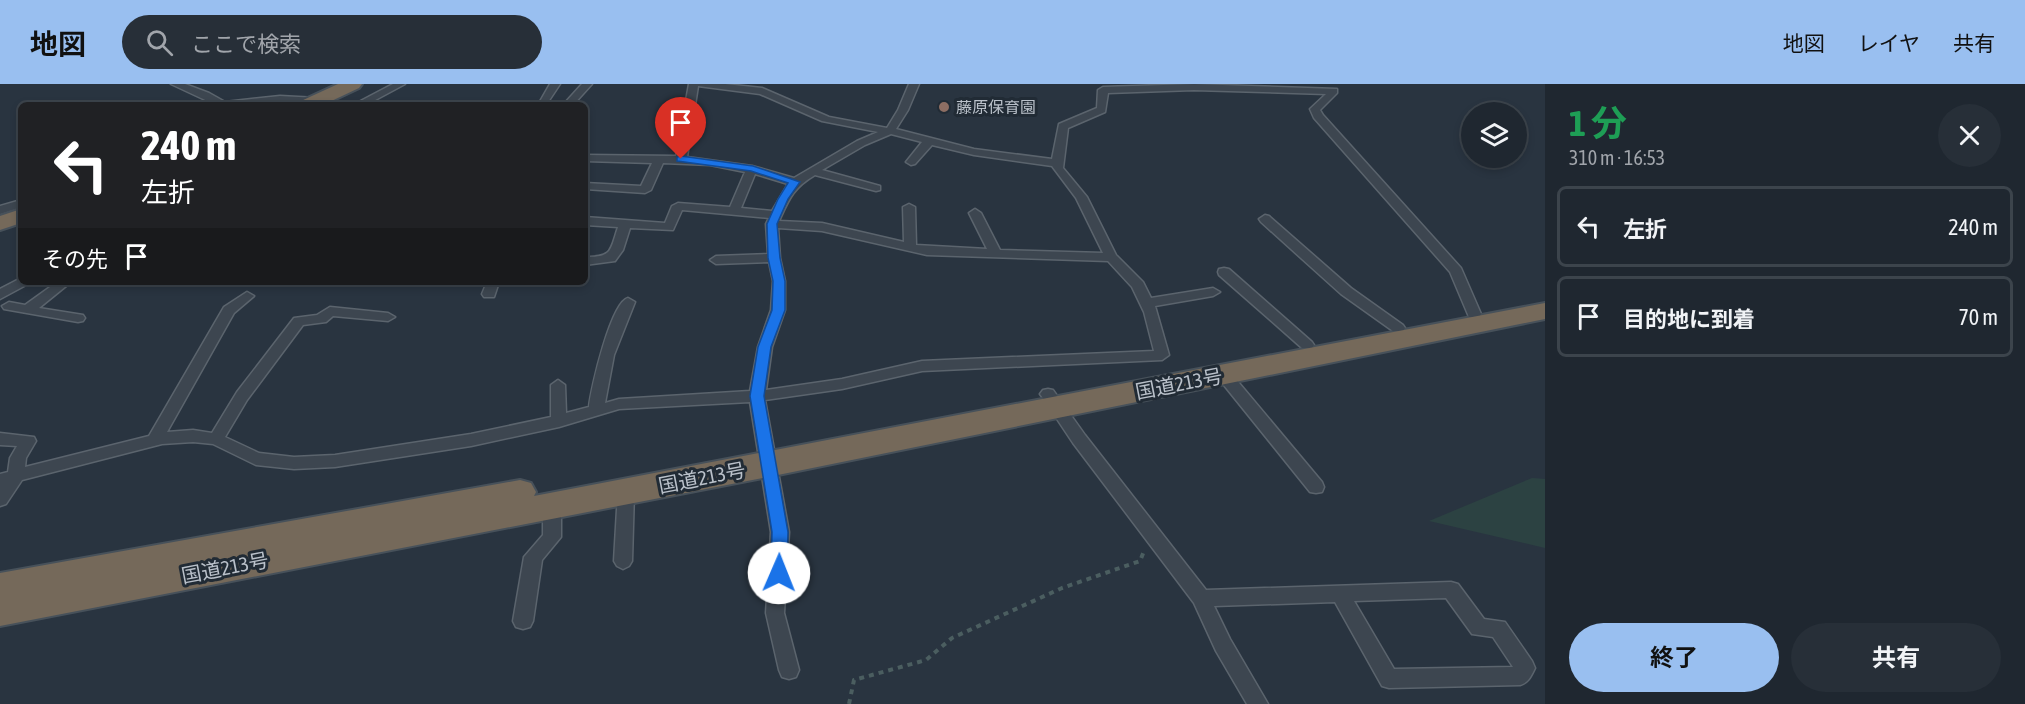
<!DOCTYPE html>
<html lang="ja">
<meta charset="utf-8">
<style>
body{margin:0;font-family:"Asap Condensed","Noto Sans JP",sans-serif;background:#272f38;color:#f1f3f6;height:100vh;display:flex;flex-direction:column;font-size:22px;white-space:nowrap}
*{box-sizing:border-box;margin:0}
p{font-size:20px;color:#a1a5ab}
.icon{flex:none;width:33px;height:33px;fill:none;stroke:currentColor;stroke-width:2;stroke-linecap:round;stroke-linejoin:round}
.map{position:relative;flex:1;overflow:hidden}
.side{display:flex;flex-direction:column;background:#1f2730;width:480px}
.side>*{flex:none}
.banner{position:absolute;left:18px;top:18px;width:570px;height:183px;border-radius:9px;box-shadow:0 3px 9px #0003,0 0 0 2px #3c444c;background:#202124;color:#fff;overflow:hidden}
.fabs{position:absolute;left:1461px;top:18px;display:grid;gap:12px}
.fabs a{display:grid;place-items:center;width:66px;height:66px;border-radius:50%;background:#1f2730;box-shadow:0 3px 9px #0003,0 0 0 2px #3c444c;font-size:30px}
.pin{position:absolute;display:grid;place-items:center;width:51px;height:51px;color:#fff;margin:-62px -26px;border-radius:50% 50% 50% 0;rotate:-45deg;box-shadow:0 0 6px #0007}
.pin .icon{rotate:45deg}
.me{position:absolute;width:66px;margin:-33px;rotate:1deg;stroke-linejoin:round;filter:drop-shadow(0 0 4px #0008)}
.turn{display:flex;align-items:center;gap:21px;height:126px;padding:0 24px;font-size:27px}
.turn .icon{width:78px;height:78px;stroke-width:2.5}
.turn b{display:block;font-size:42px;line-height:51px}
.then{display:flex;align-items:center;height:57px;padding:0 24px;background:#0003;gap:12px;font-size:22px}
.round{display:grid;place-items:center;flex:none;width:63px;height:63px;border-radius:32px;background:#272f38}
.head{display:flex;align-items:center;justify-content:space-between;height:102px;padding:0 24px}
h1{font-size:36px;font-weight:700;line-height:45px;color:#1e9e55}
.primary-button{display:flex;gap:12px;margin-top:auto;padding:12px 24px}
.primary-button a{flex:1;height:69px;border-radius:36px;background:#99bff0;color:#111;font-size:24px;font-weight:700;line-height:69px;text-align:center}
.primary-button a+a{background:#272f38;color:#f1f3f6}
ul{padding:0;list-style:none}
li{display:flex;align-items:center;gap:18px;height:81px;margin:0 12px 9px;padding:0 12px;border:3px solid #3c444c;border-radius:9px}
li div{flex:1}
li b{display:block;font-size:22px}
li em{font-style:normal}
header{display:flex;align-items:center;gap:36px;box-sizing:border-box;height:84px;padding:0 30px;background:#99bff0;color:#111}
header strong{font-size:28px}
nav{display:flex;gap:33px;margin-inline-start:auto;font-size:21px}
.search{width:420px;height:54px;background:#272f38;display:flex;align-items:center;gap:15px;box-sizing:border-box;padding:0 21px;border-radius:33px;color:#a1a5ab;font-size:22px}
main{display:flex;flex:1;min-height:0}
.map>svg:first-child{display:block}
.green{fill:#2c4242}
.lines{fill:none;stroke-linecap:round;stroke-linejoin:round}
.street-casing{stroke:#5b646d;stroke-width:3}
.highway-casing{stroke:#47515a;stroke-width:4}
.path{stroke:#4b5e60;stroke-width:4;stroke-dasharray:5 5;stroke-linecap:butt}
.street{fill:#3d4650;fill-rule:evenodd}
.highway{fill:#75695a;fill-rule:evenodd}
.route{fill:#1a73e8;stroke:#114b97;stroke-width:1.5}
.education-dot{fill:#8d6e63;stroke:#212b35;stroke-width:2}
.labels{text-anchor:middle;stroke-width:6;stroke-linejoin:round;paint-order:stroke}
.far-poi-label{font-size:16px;fill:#bac1ca;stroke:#212b35;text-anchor:start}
.street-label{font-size:20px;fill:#bac1ca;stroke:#212b35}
</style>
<header>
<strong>地図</strong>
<div class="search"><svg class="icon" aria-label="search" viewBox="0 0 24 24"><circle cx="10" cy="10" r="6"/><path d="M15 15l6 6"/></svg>ここで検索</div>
<nav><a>地図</a><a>レイヤ</a><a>共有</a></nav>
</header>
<main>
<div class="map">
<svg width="1545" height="620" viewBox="0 0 1545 620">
<rect width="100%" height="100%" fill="#293440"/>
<path class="green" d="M 1532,394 L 1545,395 L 1545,464 L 1429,437 Z"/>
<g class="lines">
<defs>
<path id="street" d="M 171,0 L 185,0 L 209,9 L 225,18 L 280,12 L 317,14 L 322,17 L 317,20 L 280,18 L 216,21 Z
M 393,0 L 405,0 L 366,21 L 353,21 Z
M 550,0 L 560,0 L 546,21 L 538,21 Z
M 582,0 L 592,0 L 573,21 L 563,21 Z
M 689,0 L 725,0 L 762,4 L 829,33 L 887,44 L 898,26 L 909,0 L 919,0 L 908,26 L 896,45 L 974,65 L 1052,75 L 1059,40 L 1097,24 L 1098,6 L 1103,3 L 1194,0 L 1337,5 L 1337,9 L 1320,26 L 1323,31 L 1461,184 L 1481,230 L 1479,233 L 1469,233 L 1450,188 L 1314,34 L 1310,25 L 1326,10 L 1194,6 L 1108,9 L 1105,28 L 1068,44 L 1063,84 L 1087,113 L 1116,171 L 1143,198 L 1151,214 L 1213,204 L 1220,208 L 1213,212 L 1155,222 L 1169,271 L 1162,276 L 922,287 L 842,305 L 765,316 L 789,448 L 784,529 L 799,586 L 796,593 L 789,595 L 782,593 L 779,586 L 766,529 L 771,448 L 750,318 L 619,325 L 559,343 L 471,362 L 335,383 L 294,385 L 256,381 L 213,360 L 193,358 L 162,360 L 22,396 L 6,420 L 0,422 L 0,390 L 8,388 L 10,374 L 17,362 L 0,361 L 0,349 L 34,353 L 36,357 L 26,374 L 25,383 L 149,352 L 224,223 L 247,208 L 254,212 L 234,229 L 167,348 L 193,346 L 212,349 L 237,308 L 294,234 L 317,231 L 330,223 L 388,229 L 395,233 L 388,237 L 333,232 L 326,238 L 303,241 L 247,316 L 225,353 L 259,369 L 294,373 L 335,371 L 471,350 L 551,333 L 551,301 L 558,296 L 565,301 L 566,329 L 589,323 C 591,304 611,218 628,214 L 635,218 L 614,271 L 605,319 L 619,315 L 750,307 L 758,263 L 771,226 L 773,197 L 769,178 L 716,180 L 710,176 L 716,172 L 768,170 L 766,140 L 769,134 L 682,126 L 673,146 L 630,144 L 623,166 L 615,177 L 585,181 L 585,173 C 613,173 610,167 618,143 L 585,141 L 585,133 L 665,139 L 672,122 L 678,119 L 730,123 L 745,88 L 710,81 L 663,79 L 651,106 L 645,109 L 585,105 L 585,99 L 641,102 L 652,79 L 585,77 L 585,71 L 676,72 ZM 698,2 L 760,10 L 822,37 L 878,48 L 857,57 L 794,94 L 752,82 L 687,73 ZM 891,50 L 922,58 L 906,78 L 911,81 L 915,80 L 932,61 L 974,71 L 1052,82 L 1076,114 L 1103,169 L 1000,166 L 981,129 L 975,125 L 969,129 L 987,165 L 916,161 L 915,123 L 909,120 L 903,123 L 904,158 L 822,139 L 779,137 C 789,115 793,104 815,91 L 876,107 L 880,106 L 880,102 L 822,86 L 865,61 ZM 755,90 L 788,100 L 772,127 L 741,124 ZM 778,144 L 822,147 L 927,171 L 1108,177 L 1132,203 L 1144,228 L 1154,267 L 922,277 L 842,295 L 766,306 L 772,263 L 785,226 L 785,197 L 780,174 Z
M 21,116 L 21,123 L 0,130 L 0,122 Z
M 1265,131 L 1269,132 L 1351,204 L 1403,241 L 1405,244 L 1403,247 L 1393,247 L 1341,210 L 1261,138 L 1259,135 Z
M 1224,184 L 1229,185 L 1312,258 L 1314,261 L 1312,264 L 1302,264 L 1219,191 L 1218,188 L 1219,185 Z
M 21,194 L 21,198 L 27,198 L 26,201 L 0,215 L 0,205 Z
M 57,198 L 71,198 L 39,224 L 83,231 L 85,234 L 83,237 L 78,238 L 4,225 L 2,222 L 9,218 L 25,221 Z
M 487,198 L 499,198 L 494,213 L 484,213 L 482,210 Z
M 1224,286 L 1229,287 L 1322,398 L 1324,403 L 1322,408 L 1316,409 L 1310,408 L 1219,295 L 1217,291 L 1219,287 Z
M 1048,305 L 1053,306 L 1085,351 L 1206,506 L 1451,498 L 1458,500 L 1484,535 L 1505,538 L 1532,577 L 1535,584 C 1531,592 1529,598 1520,601 L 1389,604 L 1382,602 L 1335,518 L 1214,522 L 1230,555 L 1268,620 L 1247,620 L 1216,567 L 1194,519 L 1073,359 L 1043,314 L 1040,310 L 1043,306 ZM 1446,514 L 1472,550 L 1493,553 L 1513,583 L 1394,585 L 1354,517 Z
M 626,401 L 632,403 L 634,408 L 632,477 L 629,482 L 623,485 L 617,482 L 614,477 L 618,408 L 620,403 Z
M 552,415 L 558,417 L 561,422 L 561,453 L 542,476 L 533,537 L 530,543 L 523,545 L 516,543 L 513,537 L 524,473 L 543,451 L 543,422 L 546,417 Z"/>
<path id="highway" d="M 338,0 L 362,0 L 359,4 L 323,21 L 299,21 L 301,17 Z
M 21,125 L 21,139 L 0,146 L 0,132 Z
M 1545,219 L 1545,235 L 768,393 L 0,542 L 0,489 L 520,396 L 531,399 L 536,408 L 534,412 Z"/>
</defs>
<use href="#street" class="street-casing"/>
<use href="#highway" class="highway-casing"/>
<path class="path" d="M 849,620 L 854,596 L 926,576 L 952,554 L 1062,504 L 1140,477 L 1144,467"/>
<use href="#street" class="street"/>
<use href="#highway" class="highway"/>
</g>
<path class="route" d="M 681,72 L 753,82 L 800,98 L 788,115 L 777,140 L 780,174 L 785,197 L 785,226 L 771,263 L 764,312 L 788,448 L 787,489 L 785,494 L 779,496 L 773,494 L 771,489 L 772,448 L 750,312 L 758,263 L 772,226 L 773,197 L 768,174 L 767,140 L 778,115 L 788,99 L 751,87 L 677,77 L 677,73 Z"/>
<circle class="education-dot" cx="944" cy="23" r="6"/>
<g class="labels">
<g class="far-poi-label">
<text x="956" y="29">藤原保育園</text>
</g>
<g class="street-label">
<text transform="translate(1179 300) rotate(-11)" y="7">国道213号</text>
<text transform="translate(702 394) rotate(-11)" y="7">国道213号</text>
<text transform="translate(225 484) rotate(-11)" y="7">国道213号</text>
</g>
</g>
</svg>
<div class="fabs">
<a><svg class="icon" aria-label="layers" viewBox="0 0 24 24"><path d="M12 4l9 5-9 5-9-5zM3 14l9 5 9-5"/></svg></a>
</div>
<div class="pin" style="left:681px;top:75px;background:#d93025"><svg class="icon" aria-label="arrive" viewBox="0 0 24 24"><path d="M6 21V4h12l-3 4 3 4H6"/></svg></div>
<svg class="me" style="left:779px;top:489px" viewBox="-20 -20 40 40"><circle r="19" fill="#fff"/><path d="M0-13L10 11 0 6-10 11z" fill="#1a73e8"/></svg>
<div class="banner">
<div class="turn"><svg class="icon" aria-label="left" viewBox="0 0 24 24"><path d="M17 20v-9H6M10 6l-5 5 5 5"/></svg><div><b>240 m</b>左折</div></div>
<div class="then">その先<svg class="icon" aria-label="arrive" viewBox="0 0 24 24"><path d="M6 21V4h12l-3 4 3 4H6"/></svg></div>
</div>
</div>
<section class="side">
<div class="head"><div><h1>1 分</h1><p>310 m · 16:53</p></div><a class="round"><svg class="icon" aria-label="close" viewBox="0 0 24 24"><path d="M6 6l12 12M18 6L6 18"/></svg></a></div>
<ul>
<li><svg class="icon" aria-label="left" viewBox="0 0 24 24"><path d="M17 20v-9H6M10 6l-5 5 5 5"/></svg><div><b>左折</b></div><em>240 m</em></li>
<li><svg class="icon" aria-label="arrive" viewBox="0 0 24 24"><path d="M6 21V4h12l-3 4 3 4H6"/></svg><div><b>目的地に到着</b></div><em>70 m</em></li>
</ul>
<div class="primary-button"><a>終了</a><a>共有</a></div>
</section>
</main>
